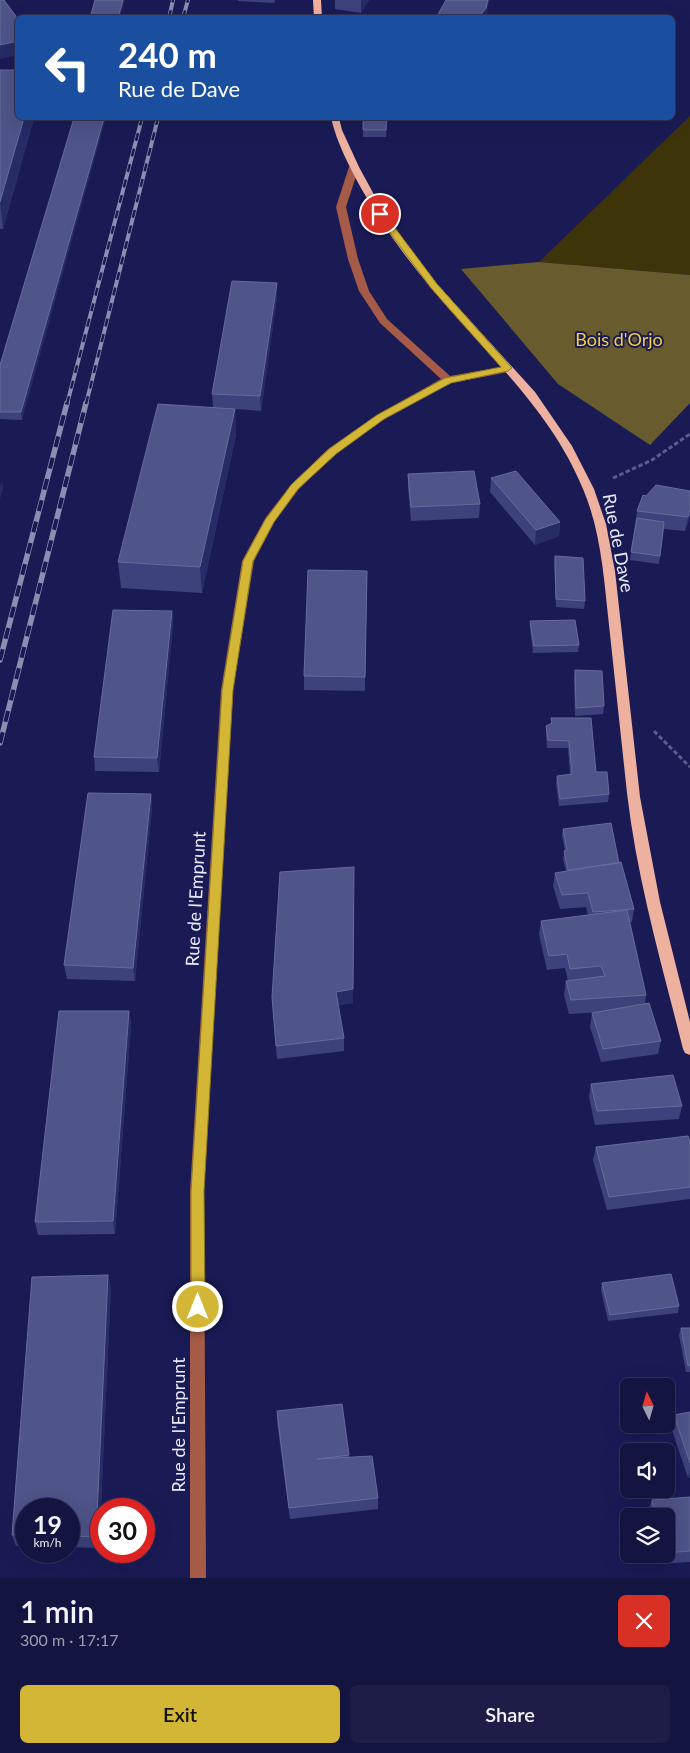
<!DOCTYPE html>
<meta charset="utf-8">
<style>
body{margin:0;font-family:Lato,sans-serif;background:#1d1d47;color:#f1f3f6;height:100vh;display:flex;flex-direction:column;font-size:19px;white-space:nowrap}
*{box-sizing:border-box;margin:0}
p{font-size:16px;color:#9d9eb1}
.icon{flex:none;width:28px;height:28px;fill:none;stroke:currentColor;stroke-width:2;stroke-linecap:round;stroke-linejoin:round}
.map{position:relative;height:1578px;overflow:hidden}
.sheet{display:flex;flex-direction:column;background:#141440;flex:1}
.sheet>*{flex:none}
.banner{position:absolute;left:15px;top:15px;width:660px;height:105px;border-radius:8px;box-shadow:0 5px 20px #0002,0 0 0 1px #333359;background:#1a4fa0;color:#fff;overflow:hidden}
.needle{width:32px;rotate:355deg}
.tools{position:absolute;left:620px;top:1378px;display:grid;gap:10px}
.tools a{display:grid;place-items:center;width:55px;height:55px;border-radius:8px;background:#141440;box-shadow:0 5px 20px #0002,0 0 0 1px #333359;font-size:25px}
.speed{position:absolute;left:15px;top:1498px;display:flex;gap:10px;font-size:25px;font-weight:700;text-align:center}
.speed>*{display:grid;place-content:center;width:65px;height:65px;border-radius:50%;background:#141440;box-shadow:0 5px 20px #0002,0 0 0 1px #333359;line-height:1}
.speed small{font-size:12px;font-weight:400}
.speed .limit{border:8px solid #d22;background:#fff;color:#111}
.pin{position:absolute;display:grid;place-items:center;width:42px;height:42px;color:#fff;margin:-21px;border:2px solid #fff;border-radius:50%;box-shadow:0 1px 5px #0007}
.me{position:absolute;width:55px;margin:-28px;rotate:0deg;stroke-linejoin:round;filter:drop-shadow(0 0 4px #0008)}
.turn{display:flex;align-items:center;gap:18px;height:105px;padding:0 20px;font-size:22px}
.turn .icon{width:65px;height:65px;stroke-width:2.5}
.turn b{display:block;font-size:35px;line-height:42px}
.round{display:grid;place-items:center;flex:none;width:52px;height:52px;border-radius:8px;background:#1d1d47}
.overview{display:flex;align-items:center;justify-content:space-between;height:85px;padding:0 20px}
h1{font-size:30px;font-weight:600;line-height:38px}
.primary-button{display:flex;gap:10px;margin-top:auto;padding:10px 20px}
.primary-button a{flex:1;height:58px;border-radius:8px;background:#d3b635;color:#111;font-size:20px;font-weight:600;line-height:58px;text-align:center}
.primary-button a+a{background:#1d1d47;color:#f1f3f6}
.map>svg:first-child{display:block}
.green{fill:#3d3409}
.forest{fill:#685c2e}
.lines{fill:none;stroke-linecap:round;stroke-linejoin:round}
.path{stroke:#5b5d8a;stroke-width:3;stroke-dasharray:4.5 2.5;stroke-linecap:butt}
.minor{fill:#a55b47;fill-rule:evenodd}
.major{fill:#eeb09f;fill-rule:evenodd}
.rail-far1-casing{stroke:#8c8eb1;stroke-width:4}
.rail-casing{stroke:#8c8eb1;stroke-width:5.5}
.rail-far1{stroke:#1a1b55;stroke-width:2.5;stroke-dasharray:8;stroke-linecap:butt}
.rail{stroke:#1a1b55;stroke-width:4;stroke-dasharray:11;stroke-linecap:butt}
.wall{fill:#3d427c}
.shaded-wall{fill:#272b66}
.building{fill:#4f5489;stroke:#676c9b}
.route{fill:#d3b635;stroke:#897622}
.labels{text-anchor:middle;stroke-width:4;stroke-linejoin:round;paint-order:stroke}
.park-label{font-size:18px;fill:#f1d041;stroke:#1a1b55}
.street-label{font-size:18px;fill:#e7ebfa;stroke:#1a1b55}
</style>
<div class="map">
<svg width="690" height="1578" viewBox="0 0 690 1578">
<rect width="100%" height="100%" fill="#1a1b55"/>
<path class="green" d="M 690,116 L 690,275 L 539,262 Z"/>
<path class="forest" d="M 539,262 L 690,275 L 690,403 L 650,445 L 558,384 L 461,269 Z"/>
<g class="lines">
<path class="path" d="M 613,478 L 652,460 L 690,434
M 654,731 L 690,767"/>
<path class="minor" d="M 354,164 L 359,167 L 346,207 L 358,259 L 369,291 L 387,319 L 450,376 L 508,366 L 513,369 L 508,372 L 451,383 L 385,419 L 336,453 L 299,489 L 275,521 L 254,561 L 233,690 L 204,1191 L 206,1578 L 190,1578 L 190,1191 L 221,690 L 242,561 L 266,517 L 291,485 L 328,449 L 377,415 L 441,379 L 380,323 L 359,291 L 348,259 L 336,207 L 349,167 Z"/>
<path class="major" d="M 313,0 L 321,0 L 322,18 L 314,18 Z
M 331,118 L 339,118 L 342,130 L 359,167 L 384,213 L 437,284 L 535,392 L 572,446 L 594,489 L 606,524 L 615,571 L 640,797 L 660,902 L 690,1022 L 690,1055 L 685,1053 L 683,1049 C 662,965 637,880 627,793 C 621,737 615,681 609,625 C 604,579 601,531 583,489 C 551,410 485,353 432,289 C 406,258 381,224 361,188 C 349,166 337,143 331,118 Z"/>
<defs>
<path id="rail-far1" d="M 169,18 L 173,0
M 183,18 L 188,0
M 67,404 L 142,118
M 86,404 L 158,118"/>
<path id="rail" d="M 0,660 L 67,403
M 0,743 L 86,403"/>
</defs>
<use href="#rail-far1" class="rail-far1-casing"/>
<use href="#rail" class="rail-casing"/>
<use href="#rail-far1" class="rail-far1"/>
<use href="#rail" class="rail"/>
</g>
<path class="wall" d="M 238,0 L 275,0 L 274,3 L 238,1 Z
M 335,0 L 369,0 L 361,13 L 335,9 Z
M 0,70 L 18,118 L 34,118 L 3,229 L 0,229 Z
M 74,118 L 22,420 L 0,419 L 0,365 Z
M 363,118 L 387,118 L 386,137 L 363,137 Z
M 277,297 L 261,411 L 235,409 L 236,435 L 202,593 L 121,588 L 118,562 L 213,407 L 212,394 Z
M 408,474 L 480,504 L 479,518 L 411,521 L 408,488 Z
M 491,478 L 560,522 L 559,536 L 535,545 L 490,492 Z
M 690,491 L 690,517 L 685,531 L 664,529 L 659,564 L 630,560 L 637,511 L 646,496 Z
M 555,556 L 585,601 L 584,609 L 556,607 L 554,564 Z
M 367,571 L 365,691 L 304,690 L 304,676 Z
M 172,611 L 173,625 L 159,772 L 95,771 L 94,757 Z
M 530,621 L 579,645 L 578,652 L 533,653 L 530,629 Z
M 575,670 L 604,706 L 603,714 L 575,716 L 574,677 Z
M 551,718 L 596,772 L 609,794 L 608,802 L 559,806 L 556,784 L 557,776 L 570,775 L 568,748 L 547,748 L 546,734 L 546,726 L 551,724 Z
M 151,794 L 152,808 L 135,981 L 67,979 L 64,965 Z
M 563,829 L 619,863 L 634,909 L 632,922 L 630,922 L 646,995 L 645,1004 L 661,1041 L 658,1054 L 601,1062 L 590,1027 L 592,1013 L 602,1012 L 569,1014 L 564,995 L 566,981 L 568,981 L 565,968 L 547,970 L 539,934 L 541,921 L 588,915 L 586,907 L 560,909 L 553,886 L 555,873 L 566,871 L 563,859 L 565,851 L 562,836 Z
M 272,997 L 353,1003 L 338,1005 L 344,1038 L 344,1051 L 277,1059 Z
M 129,1011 L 131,1025 L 115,1234 L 38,1235 L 35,1222 Z
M 591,1084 L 682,1106 L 679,1119 L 595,1125 L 589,1097 Z
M 690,1142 L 690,1199 L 607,1210 L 593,1160 L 596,1147 Z
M 602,1283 L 679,1306 L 678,1313 L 608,1321 L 601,1290 Z
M 111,1287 L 99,1548 L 69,1547 L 69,1509 L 26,1509 L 26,1546 L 16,1546 L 12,1535 Z
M 681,1328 L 690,1328 L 690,1372 L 686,1372 L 679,1335 Z
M 342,1404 L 349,1457 L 378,1498 L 378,1509 L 290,1519 L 277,1422 L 277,1411 Z
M 690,1412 L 690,1478 L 688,1478 L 671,1427 L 674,1415 Z
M 690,1497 L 690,1562 L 658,1564 L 657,1554 L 666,1554 L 666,1516 L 649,1516 L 648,1511 L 652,1500 Z"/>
<path class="shaded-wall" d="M 123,0 L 125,0 L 120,18 L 118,18 Z
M 361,0 L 369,0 L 361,13 Z
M 488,0 L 489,0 L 488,8 L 486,18 L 478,18 Z
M 18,41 L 18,55 L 0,59 L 0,45 Z
M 24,118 L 34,118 L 3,229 L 0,202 Z
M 104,118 L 106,118 L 22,420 L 21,412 Z
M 277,283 L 277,297 L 261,411 L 260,396 Z
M 235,409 L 236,435 L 202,593 L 200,567 Z
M 2,481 L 3,488 L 0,499 L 0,487 Z
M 690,510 L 690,517 L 685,531 L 688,517 Z
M 560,522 L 559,536 L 535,545 L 536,530 Z
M 172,611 L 173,625 L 159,772 L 157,758 Z
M 151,794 L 152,808 L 135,981 L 133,968 Z
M 354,867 L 353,1003 L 336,1006 L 336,992 Z
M 129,1011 L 131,1025 L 115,1234 L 113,1221 Z
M 108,1275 L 111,1287 L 99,1548 L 96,1537 Z
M 690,1470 L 690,1478 L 688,1478 Z"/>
<path class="building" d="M 0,0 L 4,0 L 18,19 L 18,41 L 0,45 Z
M 95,0 L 123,0 L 118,18 L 90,18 Z
M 446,0 L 488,0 L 486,8 L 478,18 L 436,18 Z
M 0,70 L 18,70 L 18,118 L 24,118 L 0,202 Z
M 74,118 L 104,118 L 21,412 L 0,412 L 0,365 Z
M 363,118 L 387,118 L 386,130 L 363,130 Z
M 232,281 L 277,283 L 260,396 L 212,394 Z
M 158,404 L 235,409 L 200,567 L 118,562 Z
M 474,471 L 480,504 L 411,507 L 408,474 Z
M 516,471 L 560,522 L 536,530 L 491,478 Z
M 656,485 L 690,491 L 690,510 L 688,517 L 637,511 L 643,495 L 646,496 Z
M 637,518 L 664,522 L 660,556 L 631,552 Z
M 555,556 L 583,558 L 585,601 L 556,599 Z
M 308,570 L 367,571 L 365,677 L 304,676 Z
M 113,610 L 172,611 L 157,758 L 94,757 Z
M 575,620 L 579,645 L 534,646 L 530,621 Z
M 575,670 L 602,671 L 604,706 L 576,708 Z
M 551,718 L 591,718 L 596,772 L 607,772 L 609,794 L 560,799 L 557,776 L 572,774 L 569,741 L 548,740 L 546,726 L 552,723 Z
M 88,793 L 151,794 L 133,968 L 64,965 Z
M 611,823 L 619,863 L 568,870 L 564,851 L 567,850 L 563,829 Z
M 621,862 L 634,909 L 593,912 L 588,893 L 562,895 L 555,873 Z
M 354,867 L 353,989 L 336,992 L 344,1038 L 276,1046 L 272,997 L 280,872 Z
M 627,910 L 646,995 L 571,1000 L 566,981 L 605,976 L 601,966 L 570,969 L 567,954 L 549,956 L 541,921 Z
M 649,1003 L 661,1041 L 603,1049 L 592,1013 Z
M 59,1011 L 129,1011 L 113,1221 L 35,1222 Z
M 673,1075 L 682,1106 L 597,1111 L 591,1084 Z
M 688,1136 L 690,1142 L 690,1187 L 609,1197 L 596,1147 Z
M 671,1274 L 679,1306 L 610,1315 L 602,1283 Z
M 108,1275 L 96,1537 L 69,1536 L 69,1509 L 26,1509 L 26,1535 L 12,1535 L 32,1277 Z
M 681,1328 L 690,1328 L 690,1365 L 688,1366 Z
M 342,1404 L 349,1455 L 317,1459 L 372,1456 L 378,1498 L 289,1508 L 277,1411 Z
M 690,1412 L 690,1463 L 674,1415 Z
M 690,1497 L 690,1551 L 666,1553 L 666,1516 L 655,1516 L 652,1500 Z"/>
<path class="route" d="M 380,211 L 383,212 L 437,284 L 512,368 L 508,371 L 451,383 L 384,419 L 336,454 L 298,489 L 274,522 L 253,561 L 233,690 L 204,1191 L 205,1307 L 203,1312 L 198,1314 L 193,1312 L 191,1307 L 191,1191 L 222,690 L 243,561 L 265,520 L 283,496 L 291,485 L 329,449 L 377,415 L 445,378 L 501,367 L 431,288 L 376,214 Z"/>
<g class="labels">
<g class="park-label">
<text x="619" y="346">Bois d'Orjo</text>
</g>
<g class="street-label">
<text transform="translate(618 543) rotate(79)" y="6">Rue de Dave</text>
<text transform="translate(196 899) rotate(-87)" y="6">Rue de l'Emprunt</text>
<text transform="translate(179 1425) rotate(-90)" y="6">Rue de l'Emprunt</text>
</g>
</g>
</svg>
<div class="tools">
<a><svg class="needle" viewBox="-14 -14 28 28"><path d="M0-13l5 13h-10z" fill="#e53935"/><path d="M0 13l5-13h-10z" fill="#9d9eb1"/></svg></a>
<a><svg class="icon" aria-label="sound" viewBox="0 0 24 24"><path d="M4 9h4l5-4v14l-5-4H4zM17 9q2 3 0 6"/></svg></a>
<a><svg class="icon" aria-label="layers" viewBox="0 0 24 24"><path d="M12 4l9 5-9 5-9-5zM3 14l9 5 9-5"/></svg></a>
</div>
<div class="speed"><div>19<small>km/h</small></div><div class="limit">30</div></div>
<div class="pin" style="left:380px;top:214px;background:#d93025"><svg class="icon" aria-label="arrive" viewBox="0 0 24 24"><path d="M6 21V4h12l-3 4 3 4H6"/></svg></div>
<svg class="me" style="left:198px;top:1307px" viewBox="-20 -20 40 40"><circle r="17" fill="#d3b635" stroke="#fff" stroke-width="3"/><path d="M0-11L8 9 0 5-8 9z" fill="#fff"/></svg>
<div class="banner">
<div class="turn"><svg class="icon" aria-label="left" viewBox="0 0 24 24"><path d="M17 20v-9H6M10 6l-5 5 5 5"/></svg><div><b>240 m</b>Rue de Dave</div></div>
</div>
</div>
<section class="sheet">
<div class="overview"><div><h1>1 min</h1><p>300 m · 17:17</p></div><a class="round" style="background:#d93025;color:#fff"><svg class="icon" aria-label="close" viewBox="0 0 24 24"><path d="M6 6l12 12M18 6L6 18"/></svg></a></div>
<div class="primary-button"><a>Exit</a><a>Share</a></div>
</section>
